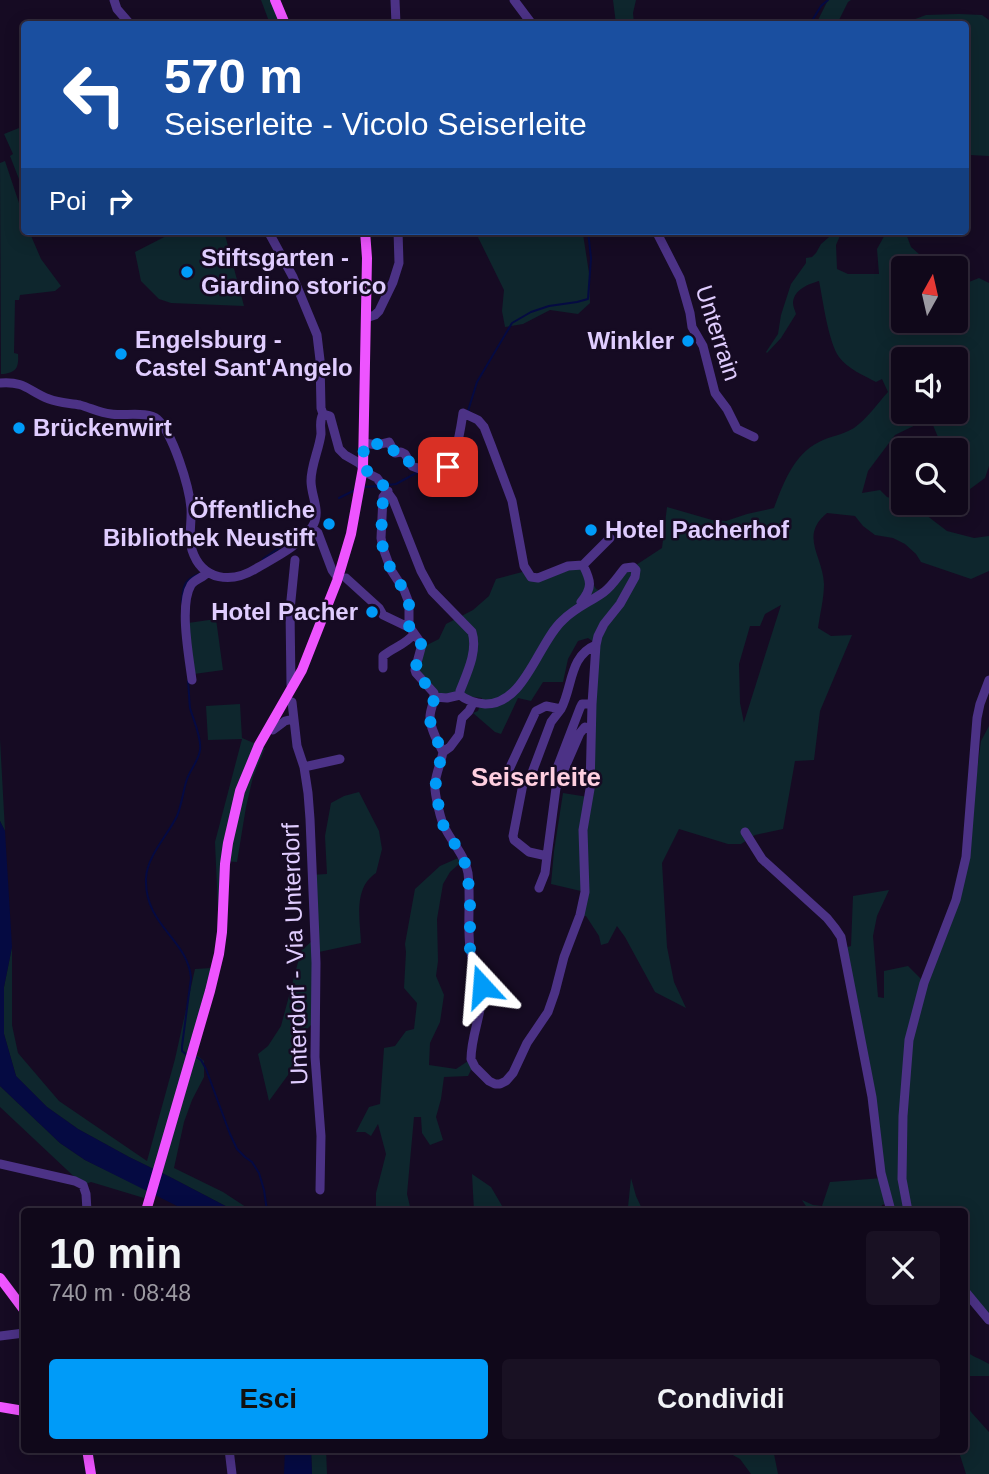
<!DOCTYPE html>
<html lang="it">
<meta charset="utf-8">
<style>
body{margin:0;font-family:Helvetica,sans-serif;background:#191123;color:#f1f3f6;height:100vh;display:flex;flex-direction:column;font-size:26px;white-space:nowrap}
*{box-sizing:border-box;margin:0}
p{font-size:23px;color:#9c9aa2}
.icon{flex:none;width:38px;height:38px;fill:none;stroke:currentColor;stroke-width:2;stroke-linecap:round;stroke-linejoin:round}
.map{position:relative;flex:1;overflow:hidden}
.details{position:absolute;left:21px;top:1208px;width:947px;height:245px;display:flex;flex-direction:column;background:#10081a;border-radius:7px;box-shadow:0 4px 18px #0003,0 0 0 2px #302939}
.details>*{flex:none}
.banner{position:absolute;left:21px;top:21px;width:948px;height:214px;border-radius:7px;box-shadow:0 4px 18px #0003,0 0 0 2px #302939;background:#1a4fa0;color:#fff;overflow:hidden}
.needle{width:46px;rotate:8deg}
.fabs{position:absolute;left:891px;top:256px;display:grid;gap:14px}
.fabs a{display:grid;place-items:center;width:77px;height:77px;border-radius:7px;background:#10081a;box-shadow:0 4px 18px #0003,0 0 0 2px #302939;font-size:35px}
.pin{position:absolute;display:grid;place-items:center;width:60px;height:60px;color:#fff;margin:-30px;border-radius:14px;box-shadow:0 4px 10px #0006}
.me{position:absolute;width:77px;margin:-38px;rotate:341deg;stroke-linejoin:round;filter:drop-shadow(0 0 5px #0008)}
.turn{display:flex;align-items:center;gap:24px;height:147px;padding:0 28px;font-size:32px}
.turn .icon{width:91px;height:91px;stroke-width:2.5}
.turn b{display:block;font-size:49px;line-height:60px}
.then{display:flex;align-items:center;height:66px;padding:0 28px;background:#0003;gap:14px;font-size:26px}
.round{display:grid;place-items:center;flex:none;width:74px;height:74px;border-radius:7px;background:#191123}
.overview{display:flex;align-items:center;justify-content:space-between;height:119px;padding:0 28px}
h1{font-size:42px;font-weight:700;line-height:52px}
.action{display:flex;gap:14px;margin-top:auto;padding:14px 28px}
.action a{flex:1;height:80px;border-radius:7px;background:#009bf8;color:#111;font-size:28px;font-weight:700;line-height:80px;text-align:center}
.action a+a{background:#191123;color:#f1f3f6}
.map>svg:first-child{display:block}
.green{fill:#0e262d;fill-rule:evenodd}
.water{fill:#050a42}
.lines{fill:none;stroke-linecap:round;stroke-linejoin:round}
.stream{stroke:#050a42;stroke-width:2}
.minor{stroke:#4c3286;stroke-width:9}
.major{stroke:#ee54ff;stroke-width:10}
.route{stroke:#009bf8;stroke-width:12;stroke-dasharray:0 21.6}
.poi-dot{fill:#009bf8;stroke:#160b23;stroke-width:2.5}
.labels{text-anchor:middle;stroke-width:5;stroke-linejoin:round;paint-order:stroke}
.poi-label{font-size:24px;font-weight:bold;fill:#e0cdff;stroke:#160b23;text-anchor:start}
.street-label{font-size:24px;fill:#e0cdff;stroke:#160b23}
.neighbourhood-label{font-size:26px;font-weight:bold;fill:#ffcfe0;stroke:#160b23}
</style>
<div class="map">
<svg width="989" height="1474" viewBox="0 0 989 1474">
<rect width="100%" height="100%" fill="#160b23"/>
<path class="green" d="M 261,0 L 270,0 L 281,24 L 270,24 Z
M 613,0 L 636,0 L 633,13 L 634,24 L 616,24 Z
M 828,0 L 851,0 L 848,2 L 837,24 L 816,24 Z
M 959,14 L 982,15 L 989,20 L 989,156 L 970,155 L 966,166 L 966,24 L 902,24 L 926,15 Z
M 24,126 L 24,192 L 10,156 L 13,154 L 4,134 Z
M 5,161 L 24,218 L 24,231 L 29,231 L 41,259 L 61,286 L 55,291 L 20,295 L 19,300 L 15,300 L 14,353 L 18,354 C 19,368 16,373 1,374 L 0,163 Z
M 176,231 L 224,231 L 244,306 L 171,303 L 159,299 L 141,281 L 135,252 Z
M 475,231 L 574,231 L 583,234 L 589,273 L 590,303 L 578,314 L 550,310 L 523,324 L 505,327 L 502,311 L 504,290 Z
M 836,231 L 842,231 L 836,245 L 837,269 L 848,274 L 879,274 L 877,249 L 887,231 L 905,231 L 911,247 L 927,261 L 946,268 L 903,268 L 903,320 L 956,320 L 956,268 L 952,268 L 954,264 L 964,284 L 979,278 L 989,283 L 989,466 L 985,478 L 966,492 L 956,488 L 956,450 L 937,450 L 940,442 L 930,418 L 895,435 L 868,471 L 862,493 L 880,490 L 887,497 L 913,505 L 947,531 L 974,538 L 989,536 L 989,571 L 971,579 L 921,562 L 916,554 L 905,544 L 893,538 L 875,535 L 863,526 L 855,516 L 827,513 C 799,536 823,556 824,584 C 824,598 820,614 818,628 L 831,636 L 852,635 L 820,711 L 814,760 L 795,761 L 783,829 L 755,835 L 741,844 L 728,844 L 679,829 L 662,863 L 667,947 L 674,982 L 686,1008 L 655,992 L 625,937 L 617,926 L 608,943 L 601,945 L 599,936 L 586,916 L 580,915 L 585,892 L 551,884 L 554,851 L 563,793 L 588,797 L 598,645 L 588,638 L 578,641 L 568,659 L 563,682 L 543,682 L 531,701 L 518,698 L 501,734 L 495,732 L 473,713 L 478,711 L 482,698 L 434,693 L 416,673 L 421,648 L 439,639 L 446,624 L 473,610 L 489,596 L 496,579 L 526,571 L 531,577 L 583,565 L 596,589 L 604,592 L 633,567 L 662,548 L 667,507 L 712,520 L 726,521 L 747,514 L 774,508 C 783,484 794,454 819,442 C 830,436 843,435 854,428 C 867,419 877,404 888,392 L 882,379 L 876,382 C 863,375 848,369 839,357 C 828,341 823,300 819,281 C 809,284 794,289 793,303 C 793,307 795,310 796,314 L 781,338 L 767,353 L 766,352 L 778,334 L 781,315 L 791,284 L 806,263 L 806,258 L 812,257 L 816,253 L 821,244 ZM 903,359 L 956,359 L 956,411 L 903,411 ZM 781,605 L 744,722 L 744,723 L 740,703 L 739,664 L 750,626 L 760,626 L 765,614 Z
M 216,619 L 223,670 L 194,674 L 188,623 Z
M 240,704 L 242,738 L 265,748 L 253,777 L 246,807 L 237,862 L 223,861 L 220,911 L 218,911 L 215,842 L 242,739 L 208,740 L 206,706 Z
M 989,726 L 989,1323 L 964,1295 L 964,1211 L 889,1211 L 886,1204 L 882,1205 L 881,1211 L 809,1211 L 802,1200 L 813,1205 L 822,1206 L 830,1182 L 883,1178 L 844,948 L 851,946 L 853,896 L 889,890 L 877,916 L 873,936 L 878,997 L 884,998 L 884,971 L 908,966 L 924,982 L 963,876 L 981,741 Z
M 0,739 L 5,831 L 0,821 Z
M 359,792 L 379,831 L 382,849 L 376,873 C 353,888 360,920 361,943 L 319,952 L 319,1017 L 305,1031 L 288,1075 L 269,1101 L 258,1054 L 268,1046 L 281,1026 L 301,951 L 312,941 L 310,875 L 327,874 L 325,836 L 331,803 L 344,796 Z
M 465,855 L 459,864 L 450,872 L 443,884 L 437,919 L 438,961 L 436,976 L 444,995 L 440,1022 L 430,1043 L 429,1065 L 456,1069 L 471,1059 L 475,1067 L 471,1070 L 468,1076 L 444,1077 L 441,1099 L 436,1117 L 443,1140 L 430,1145 L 422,1133 L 421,1117 L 414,1117 L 407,1194 L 411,1211 L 376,1211 L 376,1193 L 386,1154 L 378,1124 L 371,1136 L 365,1132 L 356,1132 L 369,1107 L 380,1104 L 384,1048 L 395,1046 L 406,1031 L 414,1029 L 417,1003 L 404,988 L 406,952 L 405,944 L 415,889 L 440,866 Z
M 12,947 L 12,1025 L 18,1053 L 59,1101 L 147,1161 L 175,1059 L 195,969 L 212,968 L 192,1055 L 198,1056 L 204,1061 L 204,1077 L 192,1100 L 184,1122 L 174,1168 L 223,1192 L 252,1211 L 235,1211 L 170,1177 L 129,1157 L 78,1129 L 47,1107 L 16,1076 L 4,1034 L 4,987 Z
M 0,1086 L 60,1143 L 85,1160 L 147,1190 L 144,1198 L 91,1182 L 83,1185 L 0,1107 Z
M 472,1174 L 491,1187 L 505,1211 L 474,1211 Z
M 631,1178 L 636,1196 L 643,1211 L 629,1211 L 628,1207 Z
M 964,1350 C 973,1357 979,1358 989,1364 L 989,1376 L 964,1376 Z
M 964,1398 L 971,1412 L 989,1432 L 989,1474 L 966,1474 L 958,1449 L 964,1449 Z
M 311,1449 L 326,1449 L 327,1474 L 312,1474 Z
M 722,1449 L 773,1449 L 778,1474 L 751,1474 L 740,1459 Z"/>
<path class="water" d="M 0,821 L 5,831 L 12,947 L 4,987 L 4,1034 L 16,1076 L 47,1107 L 78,1129 L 129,1157 L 170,1177 L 235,1211 L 187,1211 L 85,1160 L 60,1143 L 0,1086 Z
M 285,1449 L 311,1449 L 312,1474 L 284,1474 Z"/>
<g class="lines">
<path class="stream" d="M 810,24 L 821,6 L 828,0
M 468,411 L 477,382 L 512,323 L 531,312 L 549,306 L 577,302 L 588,299 L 591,258 L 588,231
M 388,485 L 396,484 L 418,472
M 363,487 L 379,486
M 339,498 L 355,490
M 263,559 L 302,532
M 182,602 C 183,586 184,580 199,574
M 187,1055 L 182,1051 L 182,1046 L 191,978 C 188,939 144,926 146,878 C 147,856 168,835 177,816 C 182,804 183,791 187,779 C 190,770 199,760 200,750 C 202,738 193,719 190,708 C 189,699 189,690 188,681
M 196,1057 L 201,1060 L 206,1069 L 230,1134 L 237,1149 L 245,1157 L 252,1162 L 259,1173 L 264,1190 L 267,1211"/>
<path class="minor" d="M 114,0 L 117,9 L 130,24
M 395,0 L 396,24
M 514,0 L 532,24
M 268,231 L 293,277 L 317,335 L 320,360 L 321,408 L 323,414
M 656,231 L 680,278 L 690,313 L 692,327 L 703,346 L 715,393 L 727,409 L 737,429 L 754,437
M 366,318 L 375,315 L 379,311 L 393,282 L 399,263 L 398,231
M 0,383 C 26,381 28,391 49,399 C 59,403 70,403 80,405 C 91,408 100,413 111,414 C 123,416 149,411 157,419 C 173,433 189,486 191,508 C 192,522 188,536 192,550 C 202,581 232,584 257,568 C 276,557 299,546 312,527 C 322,512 311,497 311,481 C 311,465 319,450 321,434 C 321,426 319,421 323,414
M 323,414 L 330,416 L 339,449 L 345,455 L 359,463 L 367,473 L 377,478 L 393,500 L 421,571 L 432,591 L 472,632 C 478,651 467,673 460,691 L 460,695
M 364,443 L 377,445 L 389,442 L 395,453 L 401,452 L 405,454 L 412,466 C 419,469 436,475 444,471 C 456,464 461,426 463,413 L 478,420 L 484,427 L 491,445 L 512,501 L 524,566 L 531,577 L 538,578 L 568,566 L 583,565
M 388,491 L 383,497 L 381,538 L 383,548 L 391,570 L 404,590 L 409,603 L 409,626 L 421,643 L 421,648 L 415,670 L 416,673 L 434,693 C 435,702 430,709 430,717 C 430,729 438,742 443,752 C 441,763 436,773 435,784 C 434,792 441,823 446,830 C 454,845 465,856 468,873 C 471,898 467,923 470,948 C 472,965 483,978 482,995 C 481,1016 471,1037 471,1059 L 475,1067 L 489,1081 L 495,1084 L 500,1084 L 506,1081 L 513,1073 L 527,1043 L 548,1012 L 555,992 L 564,957 L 580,915 L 585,892 L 583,830 L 590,789 L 592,704 L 596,645 L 598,636 L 604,624 L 620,604 L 635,577 L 636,570 L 633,567 L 625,568 C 618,576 613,585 604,592 C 590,602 575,608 563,620 C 538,642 525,705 485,704 C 475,703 467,701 460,695
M 312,528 L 318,533 L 332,570 L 335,574
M 346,578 L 379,608 L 383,615 L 406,626 L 409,626
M 582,603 L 581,602 C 593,587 591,581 583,565 L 610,538
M 383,668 L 383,656 C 394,647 405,645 414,634
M 192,680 C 189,657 179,605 191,585 C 195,579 203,578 208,572
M 291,685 L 290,610 L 295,560
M 435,697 L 447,698 L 460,695
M 292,702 L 297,746 L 304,767 L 308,793 L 310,819 L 316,963 L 315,1057 L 321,1136 L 320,1190
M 561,709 C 573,686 569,656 596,645
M 269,728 L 273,730 L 285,721 L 293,719
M 443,752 L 450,747 L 459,735 L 462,718 L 469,711 L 473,703
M 304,767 L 340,759
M 506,776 L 536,711 L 546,706 L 561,709 L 551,722 L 530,778
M 554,776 L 580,708 L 582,704 L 592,704
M 523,784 L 513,836 L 514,840 L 529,852 L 547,856 L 556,788 L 580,733 L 585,727 L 591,729
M 745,832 L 762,859 L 827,918 L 835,928 L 841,937 L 872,1097 L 881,1173 L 891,1211
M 539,888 L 545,873 L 547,856
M 0,1164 L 75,1181 L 83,1185 L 86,1194 L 87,1211
M 908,1211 L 902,1179 L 903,1116 L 909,1040 L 924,983 L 956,900 L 966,857 L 977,718 L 980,704 L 989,680
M 964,1290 L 989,1320
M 0,1336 L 24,1333
M 229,1449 L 232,1474"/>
<path class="major" d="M 275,0 L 285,24
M 146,1211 L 210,991 L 219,954 L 222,932 L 225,864 L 228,843 L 240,791 L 259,745 L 302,670 L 337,581 L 351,534 L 363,468 L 367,258 L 365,231
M 0,1278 L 24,1310
M 0,1407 L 24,1411
M 87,1449 L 91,1474"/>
</g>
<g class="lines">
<path class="route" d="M 448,467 C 439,475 426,470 415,468 C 408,464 408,456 401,452 L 395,453 L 389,442 L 377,444 L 364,443 L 363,468 L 377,478 L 388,491 L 383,497 L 381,538 L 383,548 L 391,570 L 404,590 L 409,603 L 409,626 L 421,643 L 421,648 L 415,670 L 416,673 L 434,693 C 435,702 430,709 430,717 C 430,729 438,742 443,752 L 437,772 L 435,791 L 438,802 L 441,821 L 446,830 L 463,857 L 467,870 L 470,898 L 470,951 L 479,972 L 482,986"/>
</g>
<g class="poi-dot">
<circle cx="187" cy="272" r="7"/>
<circle cx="688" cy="341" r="7"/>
<circle cx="121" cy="354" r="7"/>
<circle cx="19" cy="428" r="7"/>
<circle cx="329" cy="524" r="7"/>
<circle cx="591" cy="530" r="7"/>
<circle cx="372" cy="612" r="7"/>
</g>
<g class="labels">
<g class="poi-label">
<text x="201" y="266">Stiftsgarten -<tspan x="201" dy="28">Giardino storico</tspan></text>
<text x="135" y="348">Engelsburg -<tspan x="135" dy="28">Castel Sant'Angelo</tspan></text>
<text x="674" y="349" text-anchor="end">Winkler</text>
<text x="33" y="436">Brückenwirt</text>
<text x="315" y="518" text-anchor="end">Öffentliche<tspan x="315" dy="28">Bibliothek Neustift</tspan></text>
<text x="605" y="538">Hotel Pacherhof</text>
<text x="358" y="620" text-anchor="end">Hotel Pacher</text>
</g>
<g class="street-label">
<text transform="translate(718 333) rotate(72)" y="8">Unterrain</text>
<text transform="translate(295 954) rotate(-92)" y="8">Unterdorf - Via Unterdorf</text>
</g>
<g class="neighbourhood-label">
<text x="536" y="786">Seiserleite</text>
</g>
</g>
</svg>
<div class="fabs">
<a><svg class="needle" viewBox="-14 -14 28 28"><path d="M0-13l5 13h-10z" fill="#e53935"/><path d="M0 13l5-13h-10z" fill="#9c9aa2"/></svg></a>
<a><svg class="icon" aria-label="sound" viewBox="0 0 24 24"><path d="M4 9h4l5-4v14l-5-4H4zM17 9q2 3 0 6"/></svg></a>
<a><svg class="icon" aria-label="search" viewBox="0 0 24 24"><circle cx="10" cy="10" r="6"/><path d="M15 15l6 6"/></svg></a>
</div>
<div class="pin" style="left:448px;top:467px;background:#d93025"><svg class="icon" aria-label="arrive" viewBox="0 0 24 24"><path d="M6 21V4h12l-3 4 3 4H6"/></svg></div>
<svg class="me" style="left:482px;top:986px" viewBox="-20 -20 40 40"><path d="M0-17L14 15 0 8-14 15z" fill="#009bf8" stroke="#fff" stroke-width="4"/></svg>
<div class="banner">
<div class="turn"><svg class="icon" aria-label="left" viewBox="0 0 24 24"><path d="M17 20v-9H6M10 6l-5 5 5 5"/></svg><div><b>570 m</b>Seiserleite - Vicolo Seiserleite</div></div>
<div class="then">Poi<svg class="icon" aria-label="right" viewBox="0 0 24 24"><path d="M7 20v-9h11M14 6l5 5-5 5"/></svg></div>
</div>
<section class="details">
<div class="overview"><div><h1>10 min</h1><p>740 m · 08:48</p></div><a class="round"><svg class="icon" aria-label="close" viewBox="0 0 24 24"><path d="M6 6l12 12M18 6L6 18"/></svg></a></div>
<div class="action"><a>Esci</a><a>Condividi</a></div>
</section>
</div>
